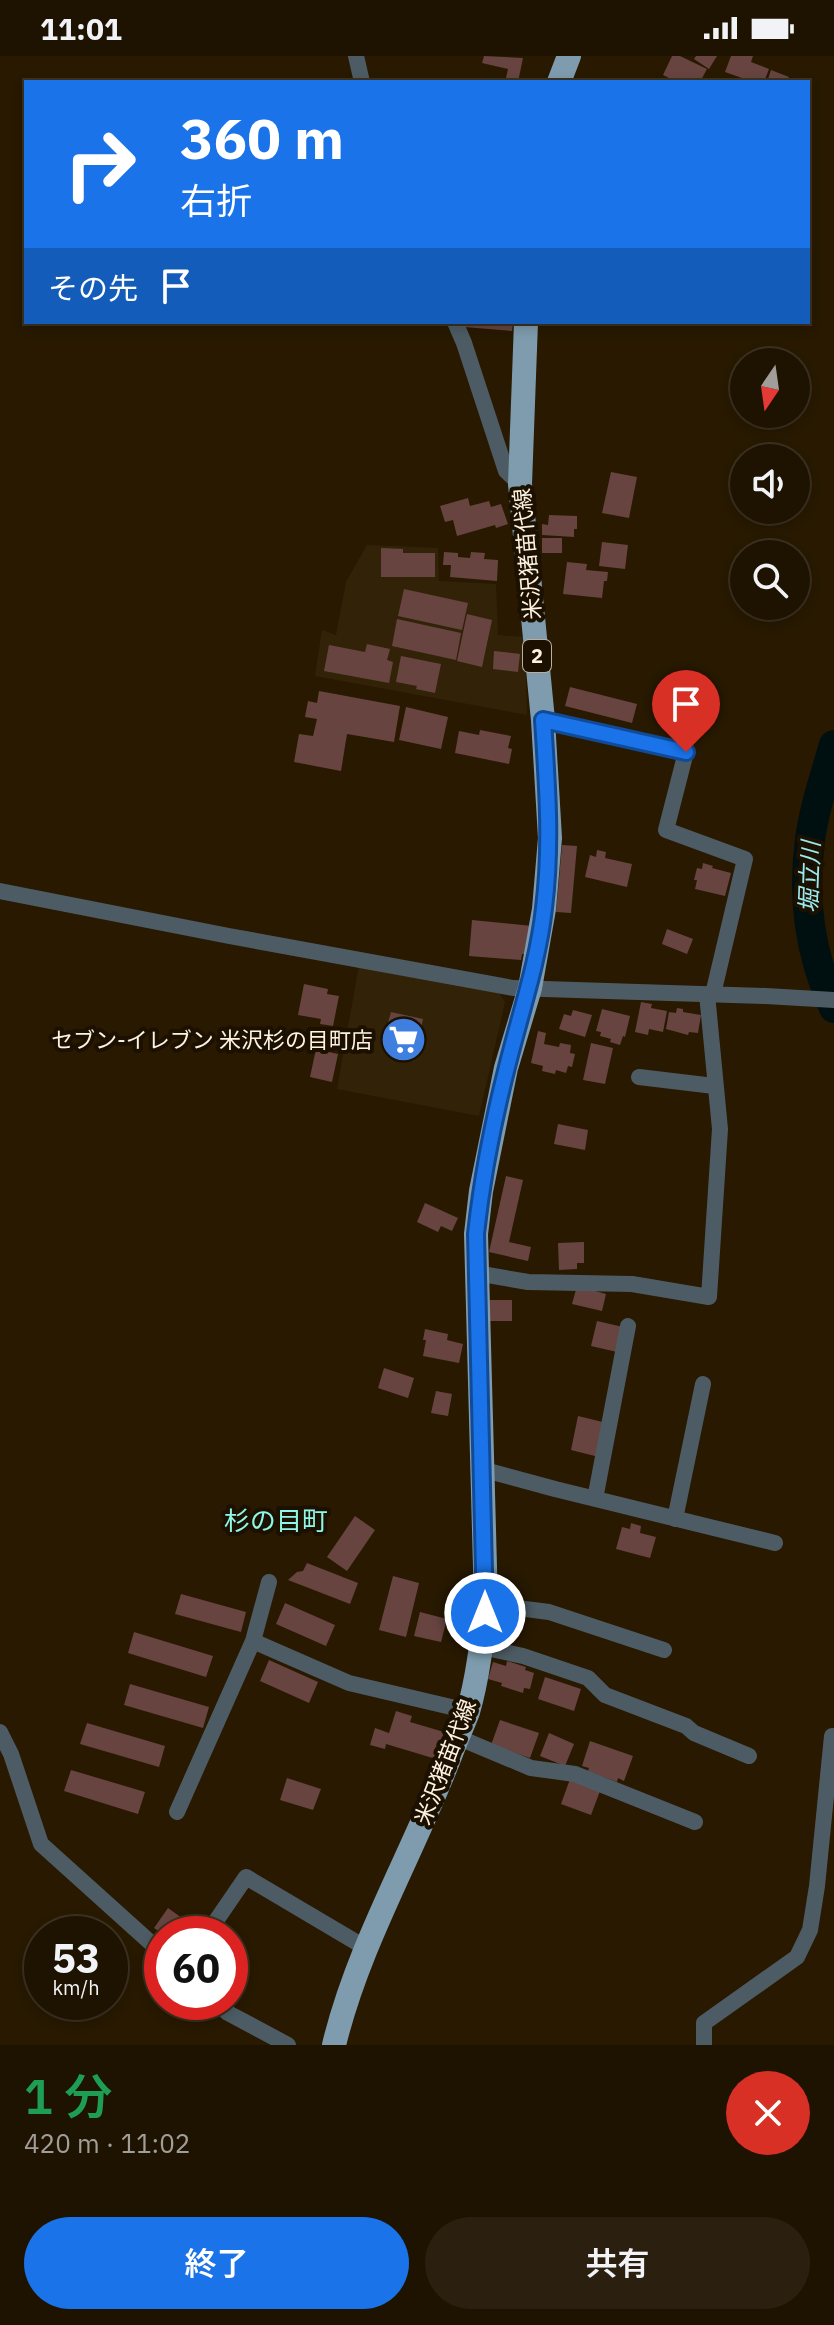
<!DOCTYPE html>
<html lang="ja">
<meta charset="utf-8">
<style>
body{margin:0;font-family:"IBM Plex Sans","Noto Sans JP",sans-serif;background:#2b200f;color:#f1f3f6;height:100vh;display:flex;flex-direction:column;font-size:30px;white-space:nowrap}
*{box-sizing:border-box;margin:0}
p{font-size:26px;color:#a19e99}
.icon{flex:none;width:44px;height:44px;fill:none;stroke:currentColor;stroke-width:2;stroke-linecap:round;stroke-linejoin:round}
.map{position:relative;height:1989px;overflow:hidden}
.panel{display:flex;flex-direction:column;background:#1e1300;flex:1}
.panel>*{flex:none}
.banner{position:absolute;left:24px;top:24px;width:786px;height:244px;border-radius:0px;box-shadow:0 4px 12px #0003,0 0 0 2px #3c3222;background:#1a73e8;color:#fff;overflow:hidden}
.needle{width:52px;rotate:193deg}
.fabs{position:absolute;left:730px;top:292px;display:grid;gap:16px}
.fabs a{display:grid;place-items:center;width:80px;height:80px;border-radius:50%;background:#1e1300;box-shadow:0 4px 12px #0003,0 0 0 2px #3c3222;font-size:40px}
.speed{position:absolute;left:24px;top:1860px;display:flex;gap:16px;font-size:40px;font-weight:700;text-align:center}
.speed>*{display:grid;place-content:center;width:104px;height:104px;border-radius:50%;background:#1e1300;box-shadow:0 4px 12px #0003,0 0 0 2px #3c3222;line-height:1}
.speed small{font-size:20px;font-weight:400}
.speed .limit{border:12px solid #d22;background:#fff;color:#111}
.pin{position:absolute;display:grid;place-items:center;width:68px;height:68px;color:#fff;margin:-82px -34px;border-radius:50% 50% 50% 0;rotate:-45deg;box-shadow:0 0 8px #0007}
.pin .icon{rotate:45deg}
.me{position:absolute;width:88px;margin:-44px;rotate:0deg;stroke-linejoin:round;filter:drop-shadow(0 0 6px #0008)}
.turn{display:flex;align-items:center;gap:28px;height:168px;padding:0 24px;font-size:36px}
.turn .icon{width:104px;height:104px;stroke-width:2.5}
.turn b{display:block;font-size:56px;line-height:68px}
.then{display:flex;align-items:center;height:76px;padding:0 24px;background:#0003;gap:16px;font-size:30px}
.round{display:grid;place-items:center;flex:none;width:84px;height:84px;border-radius:42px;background:#2b200f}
.summary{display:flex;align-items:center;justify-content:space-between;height:136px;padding:0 24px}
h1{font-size:48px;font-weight:600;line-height:60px;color:#1e9e55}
.cta{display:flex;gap:16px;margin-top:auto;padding:16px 24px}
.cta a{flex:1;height:92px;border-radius:48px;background:#1a73e8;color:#fff;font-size:32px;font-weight:600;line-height:92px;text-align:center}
.cta a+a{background:#2b200f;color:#f1f3f6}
.status{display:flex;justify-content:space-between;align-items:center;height:56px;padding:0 40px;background:#1e1300;direction:ltr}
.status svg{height:22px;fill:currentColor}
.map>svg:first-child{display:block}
.built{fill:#322308}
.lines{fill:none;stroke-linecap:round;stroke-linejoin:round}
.river{stroke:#000f10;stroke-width:30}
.building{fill:#674440}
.street{stroke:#4d5c64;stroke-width:16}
.primary{stroke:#7e9cae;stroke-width:24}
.route-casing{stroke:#114b97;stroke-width:20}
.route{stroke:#1a73e8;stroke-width:14}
.labels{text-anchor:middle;stroke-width:8;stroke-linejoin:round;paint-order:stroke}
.shield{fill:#1c1000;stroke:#baaf9f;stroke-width:2}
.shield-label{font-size:20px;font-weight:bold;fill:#fef3e3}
.street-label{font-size:22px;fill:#fef3e3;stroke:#1c1000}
.poi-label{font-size:22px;fill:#fef3e3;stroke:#1c1000;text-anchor:end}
.water-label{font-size:24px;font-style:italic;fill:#9aebef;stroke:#1c1000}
.quarter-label{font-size:26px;fill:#8ff7e7;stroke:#1c1000}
</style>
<div class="status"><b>11:01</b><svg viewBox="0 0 49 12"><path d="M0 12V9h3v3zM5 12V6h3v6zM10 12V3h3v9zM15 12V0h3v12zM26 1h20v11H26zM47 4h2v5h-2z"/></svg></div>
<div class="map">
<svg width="834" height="1989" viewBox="0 0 834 1989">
<rect width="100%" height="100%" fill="#281900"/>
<path class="built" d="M 367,489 L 438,492 L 439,525 L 496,528 L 498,579 L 525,581 L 527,659 L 315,620 L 322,574 L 336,579 L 346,526 Z
M 359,909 L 499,937 L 505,946 L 479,1060 L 337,1033 Z"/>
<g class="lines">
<path class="river" d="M 834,689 C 825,720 814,752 810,784 C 802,844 810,897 834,952"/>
</g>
<path class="building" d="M 484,0 L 523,2 L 518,26 L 505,26 L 508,13 L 482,7 Z
M 672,0 L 680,0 L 707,13 L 700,26 L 677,26 L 663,19 Z
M 696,0 L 717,0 L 709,13 L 694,3 Z
M 731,0 L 753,0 L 751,6 L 769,13 L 764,26 L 753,26 L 725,16 Z
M 771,14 L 789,21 L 787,26 L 767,26 Z
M 464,266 L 513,266 L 512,275 L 464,271 Z
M 611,416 L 637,421 L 629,462 L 602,457 Z
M 468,442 L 470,450 L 489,445 L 491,451 L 501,448 L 508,468 L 496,472 L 495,469 L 457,480 L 453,464 L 445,466 L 440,450 Z
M 549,459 L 577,460 L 577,473 L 574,473 L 574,481 L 542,479 L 542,468 L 548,469 Z
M 542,482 L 562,482 L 562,497 L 542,497 Z
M 602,486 L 628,489 L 625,513 L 599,510 Z
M 381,492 L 403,493 L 403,497 L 435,497 L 435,521 L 381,521 Z
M 444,496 L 458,497 L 458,501 L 470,502 L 471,496 L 485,497 L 484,503 L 498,504 L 497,525 L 450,521 L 451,509 L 443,509 Z
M 567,506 L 587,508 L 586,514 L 608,516 L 607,525 L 604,525 L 602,542 L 563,538 Z
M 404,533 L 468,547 L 462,574 L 398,560 Z
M 467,558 L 492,564 L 482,611 L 457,605 Z
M 397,563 L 461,577 L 456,604 L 392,590 Z
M 367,588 L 390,593 L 387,604 L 393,606 L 389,627 L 324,615 L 329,589 L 365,596 Z
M 494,595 L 520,598 L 518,616 L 493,613 Z
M 401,600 L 441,608 L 435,637 L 416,633 L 417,630 L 396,626 Z
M 570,631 L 637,648 L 632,667 L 565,650 Z
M 319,635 L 400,650 L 394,686 L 347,678 L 341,715 L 294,706 L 299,678 L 313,680 L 317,663 L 305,661 L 308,645 L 317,647 Z
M 406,651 L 448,661 L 441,693 L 399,684 Z
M 480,674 L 511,680 L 508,692 L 512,693 L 509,708 L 455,697 L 459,675 L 479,679 Z
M 562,789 L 577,790 L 571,857 L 556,856 Z
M 597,794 L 606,796 L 605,802 L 632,808 L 627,831 L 585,821 L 590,799 L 596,801 Z
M 703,807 L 713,810 L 712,812 L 731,817 L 725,840 L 695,833 L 697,824 L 694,824 L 697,812 L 702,813 Z
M 472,864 L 532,870 L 530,898 L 522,898 L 521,904 L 469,900 Z
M 667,873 L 693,883 L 687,898 L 662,888 Z
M 304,928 L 328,933 L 327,938 L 339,940 L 333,970 L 320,968 L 321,963 L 298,959 Z
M 641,946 L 652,948 L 651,952 L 667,955 L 663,976 L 649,973 L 648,979 L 635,976 Z
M 677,952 L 683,953 L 683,956 L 701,959 L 698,977 L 689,976 L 688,979 L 666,973 L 669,956 L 676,957 Z
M 602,953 L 630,960 L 625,981 L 623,980 L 620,989 L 610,986 L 611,983 L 600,980 L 601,976 L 596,975 Z
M 573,954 L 592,959 L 585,981 L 559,973 L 564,958 L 571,960 Z
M 391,956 L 423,963 L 414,1005 L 387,999 L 394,968 L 388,967 Z
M 538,975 L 546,977 L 544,988 L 559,991 L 560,987 L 571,989 L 570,997 L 575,998 L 572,1011 L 568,1010 L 566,1017 L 556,1014 L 555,1018 L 542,1015 L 543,1010 L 531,1007 Z
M 591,987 L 613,992 L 605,1028 L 583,1024 Z
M 316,993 L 338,998 L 332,1026 L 310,1021 Z
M 558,1068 L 588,1074 L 585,1094 L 554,1088 Z
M 506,1120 L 523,1124 L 509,1186 L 531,1191 L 528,1205 L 489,1196 Z
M 425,1147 L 458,1162 L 452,1175 L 441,1170 L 438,1176 L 417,1166 Z
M 584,1186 L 584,1207 L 577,1207 L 577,1213 L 559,1214 L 558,1187 Z
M 577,1230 L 606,1238 L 602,1255 L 572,1248 Z
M 487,1244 L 512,1244 L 512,1265 L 487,1265 Z
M 597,1265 L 623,1271 L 617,1296 L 591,1290 Z
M 425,1273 L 448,1278 L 447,1284 L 463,1288 L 459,1307 L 423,1300 L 426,1284 L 423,1284 Z
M 384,1312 L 414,1322 L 408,1342 L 378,1332 Z
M 436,1335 L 452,1338 L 448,1360 L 431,1357 Z
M 578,1360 L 607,1367 L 599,1401 L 571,1394 Z
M 355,1460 L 375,1474 L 347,1515 L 327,1501 Z
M 631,1467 L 641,1470 L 640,1477 L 656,1481 L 650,1502 L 616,1493 L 622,1471 L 630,1473 Z
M 307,1507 L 358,1527 L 350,1548 L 288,1524 L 297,1516 L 303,1515 Z
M 393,1520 L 419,1527 L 406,1581 L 379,1574 Z
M 181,1538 L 246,1556 L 241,1576 L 175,1558 Z
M 285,1547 L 335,1569 L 326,1590 L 276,1568 Z
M 420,1556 L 447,1563 L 441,1586 L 414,1580 Z
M 134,1576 L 213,1600 L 206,1621 L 128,1597 Z
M 269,1604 L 318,1626 L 309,1647 L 260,1625 Z
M 507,1605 L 526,1611 L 525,1614 L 534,1617 L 530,1633 L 524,1632 L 523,1637 L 501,1630 L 502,1627 L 488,1623 L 493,1606 L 506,1610 Z
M 545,1621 L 581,1633 L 574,1655 L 538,1643 Z
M 130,1628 L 209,1651 L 203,1672 L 124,1649 Z
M 396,1655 L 412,1660 L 410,1666 L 444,1676 L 436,1703 L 386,1688 L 385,1693 L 370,1689 L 375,1672 L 389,1677 Z
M 500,1664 L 539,1677 L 530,1702 L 491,1689 Z
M 87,1667 L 165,1690 L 159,1711 L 80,1688 Z
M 549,1677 L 574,1688 L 565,1710 L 540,1700 Z
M 590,1685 L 633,1700 L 624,1725 L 618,1722 L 617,1726 L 588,1715 L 589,1712 L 582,1710 Z
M 71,1714 L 145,1736 L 138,1758 L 64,1735 Z
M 287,1722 L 321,1733 L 313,1754 L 280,1744 Z
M 570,1723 L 600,1735 L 591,1759 L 561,1748 Z
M 168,1852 L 182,1862 L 180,1864 L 199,1878 L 163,1878 L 154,1872 Z"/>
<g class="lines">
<path class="street" d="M 356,0 L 362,26
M 455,266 L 464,287 L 506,415 L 520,428
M 543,664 L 686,696 L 666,774 L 745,803 L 713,938
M 0,835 L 229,880 L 513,932 L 766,940 L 834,944
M 639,1021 L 714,1030
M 476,1217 L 528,1226 L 632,1228 L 709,1241 L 720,1073 L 707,938
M 481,1413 L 555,1433 L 775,1487
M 595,1443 L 628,1270
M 675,1463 L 703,1328
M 486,1548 L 549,1556 L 664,1594
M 253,1585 L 349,1627 L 468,1655
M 482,1591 L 523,1600 L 588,1622 L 605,1639 L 686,1670 L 694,1677 L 749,1700
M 0,1676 L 11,1698 L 41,1788 L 162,1897
M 457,1681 L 531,1712 L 575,1718 L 695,1766
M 177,1756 L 253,1585 L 269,1526
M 207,1878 L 246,1821 L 366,1892
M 216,1946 L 228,1957 L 288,1989
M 704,1989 L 704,1967 L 797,1901 L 810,1874 L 817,1830 L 832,1680"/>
<path class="primary" d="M 559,26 L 569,0
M 334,1989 C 359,1886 415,1794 452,1695 C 457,1682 463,1669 468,1656 C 478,1621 482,1584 486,1548 L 476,1178 L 481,1135 L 506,1012 L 530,932 L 544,853 L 550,782 L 543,664 L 520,428 L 526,266"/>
</g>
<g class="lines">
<defs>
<path id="route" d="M 485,1557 L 476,1178 C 482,1122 493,1066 507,1011 C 520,958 538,907 544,852 C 552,787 547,728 543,664 L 686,696"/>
</defs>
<use href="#route" class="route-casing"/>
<use href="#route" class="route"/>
</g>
<defs>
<symbol id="supermarket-disc" viewBox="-11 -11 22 22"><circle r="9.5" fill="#3f7fe0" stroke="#1c1000"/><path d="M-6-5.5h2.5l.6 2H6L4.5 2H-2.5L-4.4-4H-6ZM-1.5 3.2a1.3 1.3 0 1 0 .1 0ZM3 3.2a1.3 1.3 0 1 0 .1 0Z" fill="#fff"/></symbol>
</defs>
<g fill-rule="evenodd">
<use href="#supermarket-disc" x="378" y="958" width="51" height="51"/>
</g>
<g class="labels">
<rect class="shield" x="523" y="584" width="28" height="32" rx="6"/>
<g class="shield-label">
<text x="537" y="607">2</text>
</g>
<g class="street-label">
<text transform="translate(527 498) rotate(-95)" y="8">米沢猪苗代線</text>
<text transform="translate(445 1706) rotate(-69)" y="8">米沢猪苗代線</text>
</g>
<g class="poi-label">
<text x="373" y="992">セブン-イレブン 米沢杉の目町店</text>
</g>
<g class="water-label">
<text transform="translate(810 821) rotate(-88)" y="8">堀立川</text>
</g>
<g class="quarter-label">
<text x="276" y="1474">杉の目町</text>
</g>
</g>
</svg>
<div class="fabs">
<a><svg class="needle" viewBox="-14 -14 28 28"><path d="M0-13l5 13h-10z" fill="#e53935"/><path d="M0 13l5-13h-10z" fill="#a19e99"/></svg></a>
<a><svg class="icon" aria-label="sound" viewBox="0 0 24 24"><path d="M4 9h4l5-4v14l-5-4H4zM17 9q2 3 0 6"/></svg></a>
<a><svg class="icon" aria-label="search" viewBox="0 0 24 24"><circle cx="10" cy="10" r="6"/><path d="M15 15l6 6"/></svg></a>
</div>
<div class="speed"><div>53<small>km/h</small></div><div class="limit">60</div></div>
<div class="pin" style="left:686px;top:696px;background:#d93025"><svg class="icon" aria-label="arrive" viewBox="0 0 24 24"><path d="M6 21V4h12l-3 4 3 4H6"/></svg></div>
<svg class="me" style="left:485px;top:1557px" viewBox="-20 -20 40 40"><circle r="17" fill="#1a73e8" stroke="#fff" stroke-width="3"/><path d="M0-11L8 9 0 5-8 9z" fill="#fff"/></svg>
<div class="banner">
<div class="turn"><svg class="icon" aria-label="right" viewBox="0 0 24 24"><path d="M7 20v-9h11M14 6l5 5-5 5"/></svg><div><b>360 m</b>右折</div></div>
<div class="then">その先<svg class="icon" aria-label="arrive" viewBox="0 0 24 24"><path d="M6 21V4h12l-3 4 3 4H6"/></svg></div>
</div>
</div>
<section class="panel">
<div class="summary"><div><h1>1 分</h1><p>420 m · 11:02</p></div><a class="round" style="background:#d93025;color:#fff"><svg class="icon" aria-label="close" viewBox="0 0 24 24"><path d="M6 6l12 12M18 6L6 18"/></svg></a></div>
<div class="cta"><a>終了</a><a>共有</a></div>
</section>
